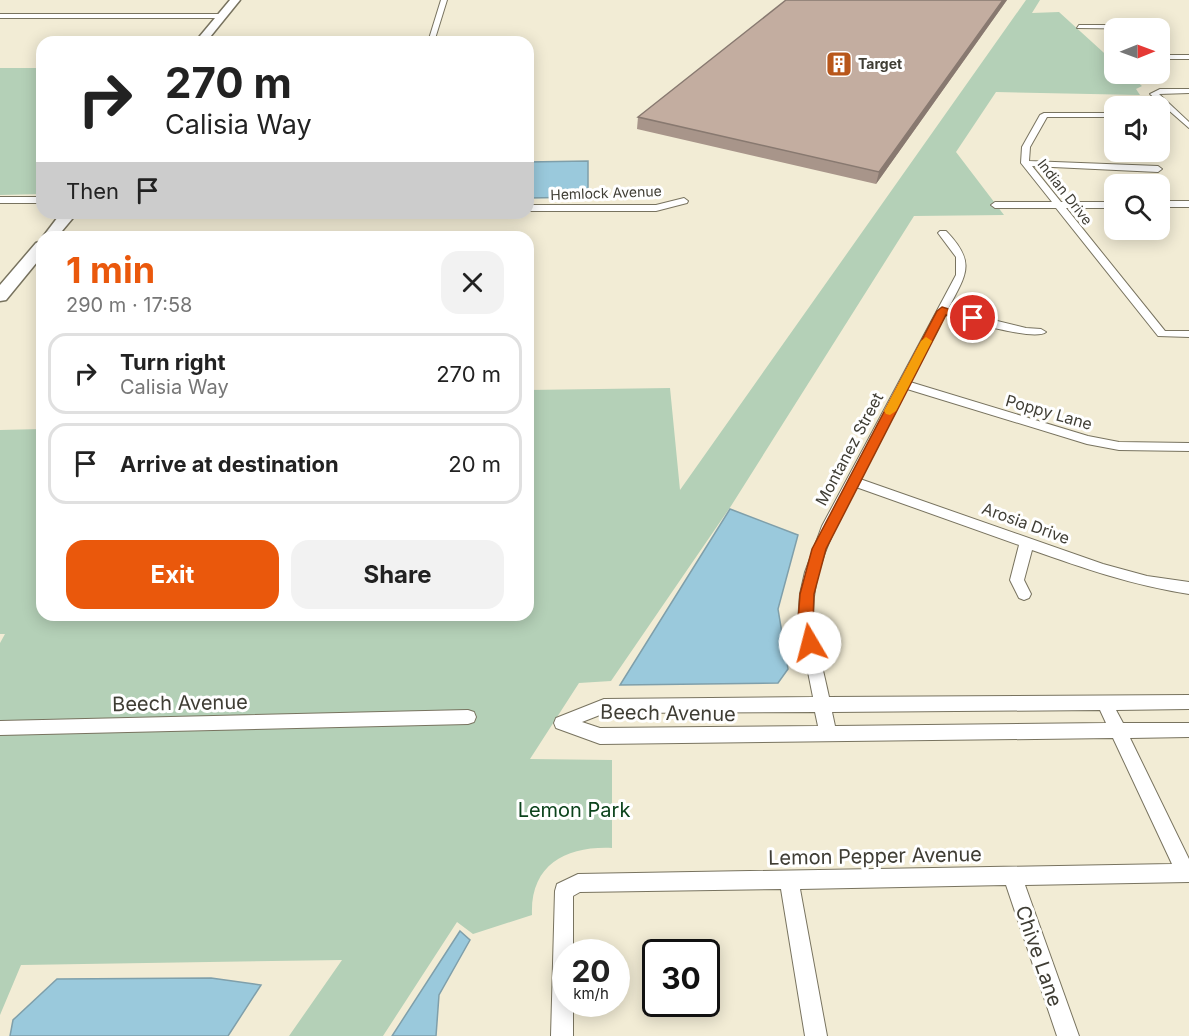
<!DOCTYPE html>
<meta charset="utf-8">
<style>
body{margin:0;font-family:Inter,sans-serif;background:#f2f2f2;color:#222;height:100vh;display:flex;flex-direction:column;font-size:22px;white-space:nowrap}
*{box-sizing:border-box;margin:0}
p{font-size:20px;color:#767676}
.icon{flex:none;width:33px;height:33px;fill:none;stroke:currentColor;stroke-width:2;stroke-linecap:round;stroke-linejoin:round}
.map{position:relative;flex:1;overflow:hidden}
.panel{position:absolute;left:36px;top:231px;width:498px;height:390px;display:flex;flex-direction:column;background:#fff;border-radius:18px;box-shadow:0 3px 15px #0003}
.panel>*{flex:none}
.guide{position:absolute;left:36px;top:36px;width:498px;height:183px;border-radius:18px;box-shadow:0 3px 15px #0003;background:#fff;color:#222;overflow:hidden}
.needle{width:39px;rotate:89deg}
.fabs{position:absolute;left:1104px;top:18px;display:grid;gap:12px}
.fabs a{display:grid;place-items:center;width:66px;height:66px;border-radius:12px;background:#fff;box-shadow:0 3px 15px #0003;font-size:30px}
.speed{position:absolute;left:552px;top:939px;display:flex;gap:12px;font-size:30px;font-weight:700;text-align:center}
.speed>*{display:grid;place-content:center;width:78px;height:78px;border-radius:50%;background:#fff;box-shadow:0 3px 15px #0003;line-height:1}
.speed small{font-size:15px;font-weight:400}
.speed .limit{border:3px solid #111;border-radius:9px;background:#fff;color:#111}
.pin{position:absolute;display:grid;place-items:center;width:51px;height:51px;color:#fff;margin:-26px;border:3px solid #fff;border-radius:50%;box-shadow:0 2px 6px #0007}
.me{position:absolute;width:66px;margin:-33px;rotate:352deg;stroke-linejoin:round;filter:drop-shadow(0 0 4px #0008)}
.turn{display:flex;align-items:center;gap:21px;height:126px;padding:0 30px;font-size:27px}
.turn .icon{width:78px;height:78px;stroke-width:2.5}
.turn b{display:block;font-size:42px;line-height:51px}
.then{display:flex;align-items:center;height:57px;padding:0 30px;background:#0003;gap:12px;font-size:22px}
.round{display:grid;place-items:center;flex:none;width:63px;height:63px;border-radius:18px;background:#f2f2f2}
.overview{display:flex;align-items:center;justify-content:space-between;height:102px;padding:0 30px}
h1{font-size:36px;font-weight:700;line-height:45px;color:#ea580c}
.cta{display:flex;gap:12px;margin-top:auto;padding:12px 30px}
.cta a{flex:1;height:69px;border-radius:18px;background:#ea580c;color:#fff;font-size:24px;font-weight:700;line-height:69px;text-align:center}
.cta a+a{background:#f2f2f2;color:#222}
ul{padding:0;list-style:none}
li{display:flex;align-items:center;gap:18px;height:81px;margin:0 12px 9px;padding:0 18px;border:3px solid #e0e0e0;border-radius:18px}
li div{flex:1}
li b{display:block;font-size:22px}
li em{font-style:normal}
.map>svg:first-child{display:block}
.green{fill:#b4d0b7}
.water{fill:#9ac9dc;stroke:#7f9faa;stroke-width:1.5}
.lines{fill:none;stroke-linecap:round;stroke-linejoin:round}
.minor-casing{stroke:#78735f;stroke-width:2}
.primary-casing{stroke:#78735f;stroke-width:3}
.minor{fill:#fff;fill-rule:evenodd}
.primary{fill:#fff;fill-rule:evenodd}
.wall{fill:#a8958a}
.shaded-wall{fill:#887970}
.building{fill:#c3ada0;stroke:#887970;stroke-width:1.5}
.route{fill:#ea580c;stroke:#983908;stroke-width:1.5}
.slow{fill:#f59e0b}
.labels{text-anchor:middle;stroke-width:6;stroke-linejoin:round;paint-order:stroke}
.far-poi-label{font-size:14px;font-weight:bold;fill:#3f3d34;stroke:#fff;text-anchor:start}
.far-street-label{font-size:14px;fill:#3f3d34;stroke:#fff}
.street-label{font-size:16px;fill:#3f3d34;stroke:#fff}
.near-street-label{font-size:20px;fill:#3f3d34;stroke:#fff}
.near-park-label{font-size:20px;fill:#0c431c;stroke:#fff}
</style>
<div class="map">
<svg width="1189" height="1036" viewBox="0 0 1189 1036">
<rect width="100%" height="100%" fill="#f2ecd5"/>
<path class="green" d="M 1026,0 L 1040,0 L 1032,13 L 1059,12 L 1114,62 L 1114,74 L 1128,74 L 1142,86 L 1136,89 L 1140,95 L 996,92 L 956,152 L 1004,215 L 914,216 L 731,506 L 611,681 L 579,683 L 530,759 L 612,760 L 612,848 C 567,846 530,864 532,915 L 473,934 L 457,922 L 383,1036 L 289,1036 L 342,960 L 21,965 L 0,1015 L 0,643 L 5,634 L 0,634 L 0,430 L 42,429 L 42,615 L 528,615 L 528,390 L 670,388 L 680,490 Z
M 0,68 L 42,68 L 42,194 L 0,195 Z"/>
<path class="water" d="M 588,161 L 588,197 L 528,198 L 528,162 Z
M 730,509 L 798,535 L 778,609 L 788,669 L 778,683 L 620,685 Z
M 460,931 L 470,940 L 439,995 L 436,1036 L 392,1036 Z
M 211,978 L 261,985 L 228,1036 L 10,1036 L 13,1020 L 57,979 Z"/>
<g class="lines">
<defs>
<path id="minor" d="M 441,0 L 447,0 L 434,42 L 428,42 Z
M 0,14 L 221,14 L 224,16 L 221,18 L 0,18 Z
M 1079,25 L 1164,25 L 1167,27 L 1164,29 L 1077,28 Z
M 1160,55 L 1189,55 L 1189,59 L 1160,59 Z
M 1160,89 L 1189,89 L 1189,93 L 1159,94 L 1189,122 L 1189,128 L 1150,94 Z
M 1044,113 L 1105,113 L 1109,115 L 1105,117 L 1047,117 L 1030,147 L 1029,161 L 1158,166 L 1162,169 L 1158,172 L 1032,166 L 1061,202 L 1114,202 L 1114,208 L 1066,208 L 1165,331 L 1189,331 L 1189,337 L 1158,336 L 1056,208 L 995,208 L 991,205 L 995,202 L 1052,202 L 1021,163 L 1022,147 L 1040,115 Z
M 0,197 L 42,197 L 42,203 L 0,203 Z
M 684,198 L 688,201 L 687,203 L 656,211 L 528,211 L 528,205 L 656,205 Z
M 1160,201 L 1189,201 L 1189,207 L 1160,207 Z
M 940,231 L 946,231 C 977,263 966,274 948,309 L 1026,328 L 1041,329 L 1046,332 C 1034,342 963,319 945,315 L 910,382 L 1088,436 L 1119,442 L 1189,443 L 1189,451 L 1119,450 L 1087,444 L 907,389 L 860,479 L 1103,564 L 1147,576 L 1189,582 L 1189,594 C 1132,585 1086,569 1032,550 L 1024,580 L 1031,594 L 1029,598 L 1024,600 L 1019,598 L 1010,580 L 1019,545 L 856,487 C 835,527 808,577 814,624 C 817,648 824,673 829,697 L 1189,695 L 1189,709 L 1116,710 L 1123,723 L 1189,723 L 1189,737 L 1130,738 L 1189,859 L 1189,882 L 1025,885 L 1079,1036 L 1057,1036 L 1006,885 L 800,889 L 827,1036 L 805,1036 L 781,889 L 580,892 L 573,896 L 573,952 L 566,952 L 566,1004 L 573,1004 L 573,1036 L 551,1036 L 555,891 L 557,884 L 578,874 L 1172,864 L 1113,738 L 600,744 L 556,728 L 554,723 L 556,718 L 604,699 L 813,697 L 798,622 L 800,594 L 805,572 L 822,526 L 956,275 L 956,257 L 938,233 ZM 1100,710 L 1106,723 L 835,726 L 832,712 ZM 815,712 L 818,726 L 600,728 L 582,722 L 605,713 Z
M 468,710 L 474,712 L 476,717 L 474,722 L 468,724 L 0,735 L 0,721 Z"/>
<path id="primary" d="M 230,0 L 240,0 L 206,42 L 195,42 Z
M 61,213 L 77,213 L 57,237 L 42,238 Z
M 42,241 L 42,256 L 6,300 L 0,301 L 0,285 L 36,243 Z"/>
</defs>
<use href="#minor" class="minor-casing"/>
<use href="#primary" class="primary-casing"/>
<use href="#minor" class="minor"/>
<use href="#primary" class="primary"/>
</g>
<path class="wall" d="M 1007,0 L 876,184 L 637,129 L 638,117 Z"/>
<path class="shaded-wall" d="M 1003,0 L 1007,0 L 876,184 L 879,172 Z"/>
<path class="building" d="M 786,0 L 1003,0 L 879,172 L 638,117 Z"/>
<path class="route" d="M 942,307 L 978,318 L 973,322 L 946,315 L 826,549 L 814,594 L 813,622 L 818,643 L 815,648 L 810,650 L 804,648 L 798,622 L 800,594 L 812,549 L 937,311 Z"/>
<path class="slow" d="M 926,337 L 932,341 L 896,411 L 890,415 L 886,414 L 884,411 L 921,341 Z"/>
<defs>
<symbol id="building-square" viewBox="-11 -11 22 22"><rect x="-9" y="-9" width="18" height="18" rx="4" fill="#b8561a" stroke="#fff"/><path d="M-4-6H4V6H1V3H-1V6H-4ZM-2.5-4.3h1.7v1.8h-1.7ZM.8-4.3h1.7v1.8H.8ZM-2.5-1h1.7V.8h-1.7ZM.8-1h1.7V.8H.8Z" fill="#fff"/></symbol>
</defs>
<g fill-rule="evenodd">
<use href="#building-square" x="824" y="49" width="30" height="30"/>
</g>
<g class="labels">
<g class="far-poi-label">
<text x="858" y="69">Target</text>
</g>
<g class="far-street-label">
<text transform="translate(1065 192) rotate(52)" y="5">Indian Drive</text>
<text transform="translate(606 193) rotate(-2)" y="5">Hemlock Avenue</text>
</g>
<g class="street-label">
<text transform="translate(1049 412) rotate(16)" y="6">Poppy Lane</text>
<text transform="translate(849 449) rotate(-62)" y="6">Montanez Street</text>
<text transform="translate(1026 523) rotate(20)" y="6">Arosia Drive</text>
</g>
<g class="near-street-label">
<text transform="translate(180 703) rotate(-1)" y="7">Beech Avenue</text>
<text transform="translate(668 713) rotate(1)" y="7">Beech Avenue</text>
<text transform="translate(875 856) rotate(-1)" y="7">Lemon Pepper Avenue</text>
<text transform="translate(1039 956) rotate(71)" y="7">Chive Lane</text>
</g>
<g class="near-park-label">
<text x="574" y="817">Lemon Park</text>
</g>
</g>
</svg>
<div class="fabs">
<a><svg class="needle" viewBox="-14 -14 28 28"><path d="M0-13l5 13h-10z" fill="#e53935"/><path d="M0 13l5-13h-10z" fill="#767676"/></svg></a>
<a><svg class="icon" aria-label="sound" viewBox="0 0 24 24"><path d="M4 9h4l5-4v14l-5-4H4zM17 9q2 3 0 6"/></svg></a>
<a><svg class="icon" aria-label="search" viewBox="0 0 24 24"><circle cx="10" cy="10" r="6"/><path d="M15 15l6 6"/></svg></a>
</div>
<div class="speed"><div>20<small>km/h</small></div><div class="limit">30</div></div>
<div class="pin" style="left:973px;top:318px;background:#d93025"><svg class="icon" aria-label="arrive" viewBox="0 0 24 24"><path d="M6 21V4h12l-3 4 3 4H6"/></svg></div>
<svg class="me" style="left:810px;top:643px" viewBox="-20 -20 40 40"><circle r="19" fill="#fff"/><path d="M0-13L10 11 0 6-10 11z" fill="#ea580c"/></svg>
<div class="guide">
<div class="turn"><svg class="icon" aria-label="right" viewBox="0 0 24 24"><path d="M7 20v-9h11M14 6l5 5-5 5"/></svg><div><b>270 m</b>Calisia Way</div></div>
<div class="then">Then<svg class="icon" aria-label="arrive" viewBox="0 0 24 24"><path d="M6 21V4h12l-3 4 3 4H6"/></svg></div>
</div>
<section class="panel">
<div class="overview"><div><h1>1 min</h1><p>290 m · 17:58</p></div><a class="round"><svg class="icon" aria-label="close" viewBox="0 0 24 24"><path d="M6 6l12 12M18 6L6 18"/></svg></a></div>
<ul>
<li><svg class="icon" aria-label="right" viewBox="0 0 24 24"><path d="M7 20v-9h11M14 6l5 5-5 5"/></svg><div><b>Turn right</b><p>Calisia Way</p></div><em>270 m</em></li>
<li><svg class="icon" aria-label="arrive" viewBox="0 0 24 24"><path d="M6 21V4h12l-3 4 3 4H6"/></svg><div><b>Arrive at destination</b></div><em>20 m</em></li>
</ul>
<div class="cta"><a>Exit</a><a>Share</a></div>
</section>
</div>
